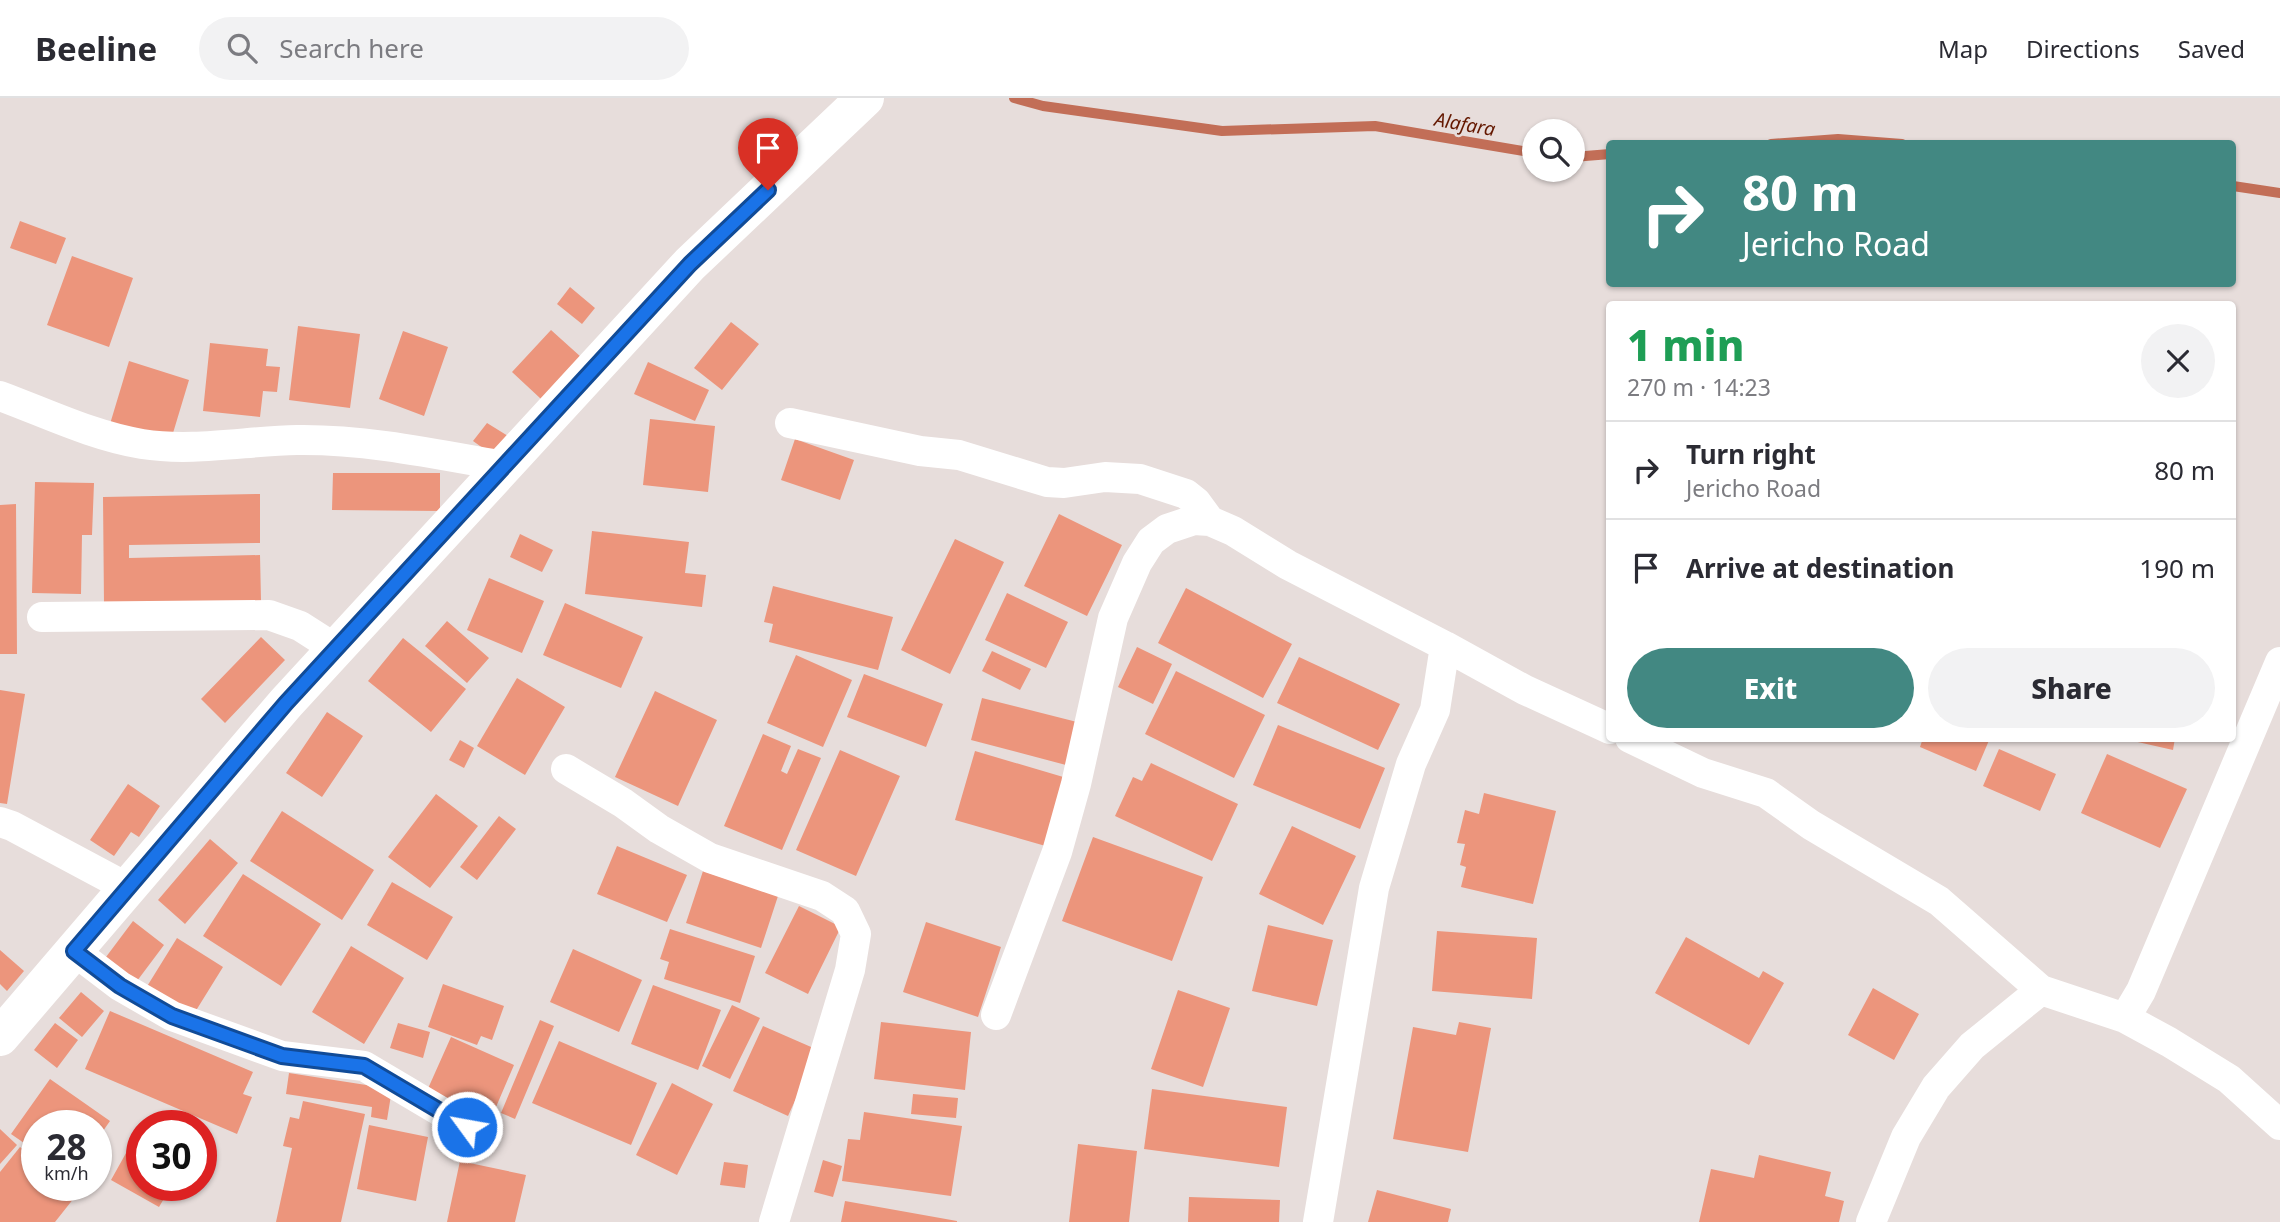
<!DOCTYPE html>
<meta charset="utf-8">
<style>
body{margin:0;font-family:"Noto Sans",sans-serif;background:#f2f2f3;color:#2b2b33;height:100vh;display:flex;flex-direction:column;font-size:26px;white-space:nowrap}
*{box-sizing:border-box;margin:0}
p{font-size:23px;color:#7c7c81}
.icon{flex:none;width:38px;height:38px;fill:none;stroke:currentColor;stroke-width:2;stroke-linecap:round;stroke-linejoin:round}
.map{position:relative;flex:1;overflow:hidden}
.sheet{position:absolute;left:1606px;top:203px;width:630px;height:441px;display:flex;flex-direction:column;background:#fff;border-radius:7px;box-shadow:0 2px 5px #0004}
.sheet>*{flex:none}
.banner{position:absolute;left:1606px;top:42px;width:630px;height:147px;border-radius:7px;box-shadow:0 2px 5px #0004;background:#428882;color:#fff;overflow:hidden}
.fabs{position:absolute;left:1522px;top:21px;display:grid;gap:14px}
.fabs a{display:grid;place-items:center;width:63px;height:63px;border-radius:50%;background:#fff;box-shadow:0 2px 5px #0004;font-size:35px}
.speed{position:absolute;left:21px;top:1012px;display:flex;gap:14px;font-size:35px;font-weight:700;text-align:center}
.speed>*{display:grid;place-content:center;width:91px;height:91px;border-radius:50%;background:#fff;box-shadow:0 2px 5px #0004;line-height:1}
.speed small{font-size:18px;font-weight:400}
.speed .limit{border:10px solid #d22;background:#fff;color:#111}
.pin{position:absolute;display:grid;place-items:center;width:60px;height:60px;color:#fff;margin:-72px -30px;border-radius:50% 50% 50% 0;rotate:-45deg;box-shadow:0 0 7px #0007}
.pin .icon{rotate:45deg}
.me{position:absolute;width:77px;margin:-38px;rotate:302deg;stroke-linejoin:round;filter:drop-shadow(0 0 5px #0008)}
.turn{display:flex;align-items:center;gap:24px;height:147px;padding:0 21px;font-size:32px}
.turn .icon{width:91px;height:91px;stroke-width:2.5}
.turn b{display:block;font-size:49px;line-height:60px}
.round{display:grid;place-items:center;flex:none;width:74px;height:74px;border-radius:37px;background:#f2f2f3}
.headline{display:flex;align-items:center;justify-content:space-between;height:119px;padding:0 21px}
h1{font-size:42px;font-weight:800;line-height:52px;color:#1e9e55}
.action{display:flex;gap:14px;margin-top:auto;padding:14px 21px}
.action a{flex:1;height:80px;border-radius:42px;background:#428882;color:#fff;font-size:28px;font-weight:800;line-height:80px;text-align:center}
.action a+a{background:#f2f2f3;color:#2b2b33}
ul{padding:0;list-style:none}
li{display:flex;align-items:center;gap:21px;height:98px;padding:0 21px;border-top:2px solid #e1e1e2}
li div{flex:1}
li b{display:block;font-size:26px}
li em{font-style:normal}
header{display:flex;align-items:center;gap:42px;box-sizing:border-box;height:98px;padding:0 35px;background:#fff;border-bottom:2px solid #e1e1e2}
header strong{font-size:33px}
nav{display:flex;gap:38px;margin-inline-start:auto;font-size:24px}
.search{width:490px;height:63px;background:#f2f2f3;display:flex;align-items:center;gap:18px;box-sizing:border-box;padding:0 24px;border-radius:38px;color:#7c7c81;font-size:26px}
.map>svg:first-child{display:block}
.lines{fill:none;stroke-linecap:round;stroke-linejoin:round}
.stream{stroke:#c26e57;stroke-width:10}
.building{fill:#ec957c}
.street{stroke:#fff;stroke-width:30}
.secondary{stroke:#fff;stroke-width:38}
.route-casing{stroke:#114b97;stroke-width:18}
.route{stroke:#1a73e8;stroke-width:12}
.labels{text-anchor:middle;stroke-width:5;stroke-linejoin:round;paint-order:stroke}
.water-label{font-size:19px;font-style:italic;fill:#641800;stroke:#e7dddb}
</style>
<header>
<strong>Beeline</strong>
<div class="search"><svg class="icon" aria-label="search" viewBox="0 0 24 24"><circle cx="10" cy="10" r="6"/><path d="M15 15l6 6"/></svg>Search here</div>
<nav><a>Map</a><a>Directions</a><a>Saved</a></nav>
</header>
<div class="map">
<svg width="2280" height="1124" viewBox="0 0 2280 1124">
<rect width="100%" height="100%" fill="#e7dddb"/>
<g class="lines">
<path class="stream" d="M 1014,0 L 1043,8 L 1222,33 L 1375,28 L 1535,55
M 1771,46 L 1838,41 L 1902,46
M 1573,59 L 1610,56
M 2233,88 L 2280,95"/>
</g>
<path class="building" d="M 20,123 L 66,140 L 56,166 L 10,150 Z
M 72,158 L 133,180 L 109,249 L 47,227 Z
M 570,189 L 595,210 L 582,226 L 557,206 Z
M 731,224 L 759,246 L 722,292 L 694,270 Z
M 298,228 L 360,236 L 350,310 L 289,302 Z
M 551,232 L 581,259 L 541,301 L 512,274 Z
M 403,233 L 448,249 L 424,318 L 379,301 Z
M 210,245 L 268,251 L 266,268 L 280,269 L 277,294 L 263,293 L 260,319 L 203,313 Z
M 129,263 L 189,282 L 170,345 L 110,326 Z
M 648,264 L 709,292 L 695,323 L 634,296 Z
M 650,321 L 715,328 L 708,394 L 643,387 Z
M 487,325 L 508,338 L 494,358 L 473,343 Z
M 795,341 L 854,362 L 840,402 L 781,382 Z
M 333,375 L 440,375 L 440,413 L 332,412 Z
M 35,384 L 94,385 L 92,437 L 82,437 L 81,496 L 32,495 Z
M 260,396 L 260,445 L 129,447 L 129,460 L 260,457 L 261,503 L 104,506 L 103,399 Z
M 16,406 L 17,556 L 0,556 L 0,407 Z
M 1059,416 L 1122,447 L 1087,518 L 1024,488 Z
M 592,433 L 689,444 L 685,475 L 706,477 L 702,509 L 585,496 Z
M 520,436 L 553,452 L 542,474 L 510,459 Z
M 955,441 L 1004,464 L 950,576 L 901,552 Z
M 489,480 L 544,503 L 522,555 L 467,532 Z
M 773,488 L 893,519 L 878,572 L 769,544 L 773,526 L 764,524 Z
M 1186,490 L 1292,546 L 1263,600 L 1158,545 Z
M 1007,495 L 1068,524 L 1046,570 L 985,542 Z
M 565,505 L 643,539 L 621,590 L 543,557 Z
M 447,523 L 489,560 L 467,585 L 425,548 Z
M 261,539 L 285,562 L 225,625 L 201,601 Z
M 403,540 L 466,591 L 431,634 L 368,583 Z
M 1137,549 L 1172,566 L 1153,606 L 1118,589 Z
M 992,553 L 1031,571 L 1020,592 L 982,573 Z
M 796,557 L 852,582 L 823,649 L 767,625 Z
M 1299,559 L 1400,606 L 1378,652 L 1277,605 Z
M 1176,573 L 1265,617 L 1234,680 L 1145,636 Z
M 864,576 L 943,606 L 926,649 L 847,619 Z
M 517,580 L 565,609 L 525,677 L 477,648 Z
M 0,592 L 25,596 L 7,706 L 0,705 Z
M 655,593 L 717,622 L 678,708 L 615,679 Z
M 982,600 L 1077,624 L 1066,667 L 971,642 Z
M 327,614 L 363,638 L 322,699 L 286,675 Z
M 1278,627 L 1385,670 L 1360,731 L 1253,687 Z
M 763,636 L 791,648 L 781,673 L 787,676 L 798,651 L 821,660 L 782,752 L 724,728 Z
M 1923,640 L 1990,640 L 1976,673 L 1920,649 Z
M 2120,640 L 2175,640 L 2173,652 Z
M 460,642 L 474,650 L 464,670 L 449,662 Z
M 1999,651 L 2056,676 L 2040,713 L 1983,688 Z
M 840,652 L 900,678 L 856,778 L 796,752 Z
M 975,653 L 1070,681 L 1049,749 L 955,722 Z
M 2107,656 L 2187,691 L 2160,750 L 2081,715 Z
M 1151,665 L 1238,706 L 1212,763 L 1115,718 L 1133,679 L 1142,683 Z
M 128,686 L 160,708 L 139,739 L 131,734 L 114,758 L 90,742 Z
M 1484,695 L 1556,713 L 1533,806 L 1461,789 L 1466,769 L 1460,767 L 1465,746 L 1457,745 L 1465,712 L 1479,716 Z
M 436,696 L 478,728 L 430,790 L 388,759 Z
M 282,713 L 374,772 L 342,822 L 250,763 Z
M 499,718 L 516,731 L 477,782 L 460,769 Z
M 1292,728 L 1356,758 L 1323,827 L 1259,796 Z
M 1093,739 L 1203,779 L 1172,863 L 1062,823 Z
M 210,741 L 238,765 L 185,826 L 158,802 Z
M 617,748 L 687,777 L 667,824 L 597,796 Z
M 703,773 L 778,798 L 761,850 L 686,825 Z
M 243,776 L 321,826 L 281,888 L 203,838 Z
M 392,784 L 453,819 L 427,862 L 367,827 Z
M 799,808 L 841,829 L 808,896 L 765,875 Z
M 133,823 L 164,847 L 137,883 L 106,859 Z
M 926,824 L 1001,849 L 978,919 L 903,894 Z
M 1268,827 L 1333,842 L 1317,908 L 1252,893 Z
M 670,831 L 755,858 L 740,905 L 664,881 L 669,864 L 660,861 Z
M 1437,833 L 1537,840 L 1532,901 L 1432,893 Z
M 1686,839 L 1759,880 L 1763,873 L 1784,885 L 1749,947 L 1655,895 Z
M 177,840 L 223,869 L 192,919 L 146,890 Z
M 351,848 L 404,880 L 364,946 L 312,914 Z
M 573,851 L 642,882 L 619,934 L 550,904 Z
M 0,852 L 24,873 L 7,893 L 0,886 Z
M 443,886 L 504,908 L 492,942 L 481,938 L 477,947 L 428,929 Z
M 653,887 L 721,912 L 698,972 L 631,946 Z
M 1873,890 L 1919,916 L 1894,962 L 1848,937 Z
M 1178,892 L 1230,910 L 1203,989 L 1151,971 Z
M 81,894 L 104,913 L 82,939 L 59,920 Z
M 732,907 L 760,920 L 730,981 L 702,968 Z
M 110,913 L 253,974 L 243,996 L 252,999 L 237,1036 L 85,971 Z
M 540,922 L 554,928 L 515,1021 L 501,1015 Z
M 881,924 L 971,934 L 965,992 L 874,981 Z
M 1459,924 L 1491,930 L 1468,1054 L 1393,1041 L 1413,929 L 1456,937 Z
M 55,925 L 78,942 L 57,970 L 34,952 Z
M 398,925 L 430,934 L 423,960 L 390,950 Z
M 763,928 L 818,952 L 788,1018 L 733,993 Z
M 451,939 L 514,967 L 490,1023 L 426,995 Z
M 559,943 L 657,985 L 631,1047 L 532,1005 Z
M 289,975 L 392,991 L 387,1022 L 371,1019 L 372,1009 L 286,996 Z
M 50,981 L 110,1023 L 96,1043 L 96,1027 L 37,1027 L 37,1054 L 11,1036 Z
M 672,985 L 713,1006 L 677,1077 L 636,1057 Z
M 1152,991 L 1287,1009 L 1279,1069 L 1144,1051 Z
M 913,996 L 958,1000 L 956,1020 L 911,1016 Z
M 303,1003 L 365,1016 L 341,1124 L 276,1124 L 292,1050 L 283,1048 L 290,1019 L 299,1021 Z
M 864,1014 L 962,1028 L 951,1098 L 842,1083 L 848,1041 L 860,1042 Z
M 145,1021 L 156,1027 L 142,1027 L 142,1087 L 172,1087 L 159,1109 L 111,1082 Z
M 369,1027 L 428,1039 L 416,1103 L 357,1091 Z
M 0,1031 L 17,1047 L 0,1066 Z
M 1078,1046 L 1137,1053 L 1129,1124 L 1069,1124 Z
M 20,1049 L 37,1062 L 37,1087 L 68,1087 L 78,1095 L 55,1124 L 0,1124 L 0,1074 Z
M 1759,1057 L 1831,1074 L 1825,1098 L 1844,1103 L 1839,1124 L 1699,1124 L 1711,1071 L 1754,1080 Z
M 823,1062 L 842,1068 L 833,1099 L 814,1094 Z
M 460,1063 L 526,1077 L 515,1124 L 447,1124 Z
M 724,1064 L 748,1067 L 745,1090 L 720,1087 Z
M 1377,1092 L 1451,1111 L 1448,1124 L 1368,1124 Z
M 1189,1099 L 1280,1102 L 1279,1124 L 1188,1124 Z
M 845,1103 L 957,1123 L 957,1124 L 841,1124 Z"/>
<g class="lines">
<path class="street" d="M 0,298 C 46,315 93,338 142,346 C 193,354 246,343 297,342 C 366,341 436,356 504,368
M 790,325 L 920,353 L 959,357 L 1047,384 L 1064,385 L 1105,379 L 1140,381 L 1186,396 L 1196,404 L 1210,423
M 42,519 L 269,517 L 300,528 L 336,551
M 1630,640 L 1703,675 L 1766,695 L 1811,727 L 1939,803 L 2041,892 L 2125,920 L 2169,944 L 2229,981 L 2280,1027
M 566,671 L 623,705 L 659,731 L 710,760 L 822,798 L 845,813 L 856,836 L 850,872 L 774,1124
M 0,724 L 12,728 L 128,790
M 74,853 L 120,888 L 172,918 L 282,958 L 364,968 L 467,1029
M 996,917 L 1057,754 L 1076,686 L 1113,520 L 1137,465 L 1151,443 L 1167,431 L 1194,422 L 1210,423 L 1233,433 L 1288,467 L 1445,548 L 1525,592 L 1610,631
M 2125,920 L 2141,893 L 2280,564
M 1318,1124 L 1374,790 L 1411,666 L 1435,612 L 1445,548
M 1871,1124 L 1906,1039 L 1936,989 L 1972,948 L 2041,892"/>
<path class="secondary" d="M 0,939 L 286,605 L 690,166 L 865,0"/>
</g>
<g class="lines">
<defs>
<path id="route" d="M 467,1029 L 364,968 L 282,958 L 172,918 L 120,888 L 74,853 L 286,605 L 690,166 L 768,92"/>
</defs>
<use href="#route" class="route-casing"/>
<use href="#route" class="route"/>
</g>
<g class="labels">
<g class="water-label">
<text transform="translate(1465 26) rotate(10)" y="7">Alafara</text>
</g>
</g>
</svg>
<div class="fabs">
<a><svg class="icon" aria-label="search" viewBox="0 0 24 24"><circle cx="10" cy="10" r="6"/><path d="M15 15l6 6"/></svg></a>
</div>
<div class="speed"><div>28<small>km/h</small></div><div class="limit">30</div></div>
<div class="pin" style="left:768px;top:92px;background:#d93025"><svg class="icon" aria-label="arrive" viewBox="0 0 24 24"><path d="M6 21V4h12l-3 4 3 4H6"/></svg></div>
<svg class="me" style="left:467px;top:1029px" viewBox="-20 -20 40 40"><circle r="17" fill="#1a73e8" stroke="#fff" stroke-width="3"/><path d="M0-11L8 9 0 5-8 9z" fill="#fff"/></svg>
<div class="banner">
<div class="turn"><svg class="icon" aria-label="right" viewBox="0 0 24 24"><path d="M7 20v-9h11M14 6l5 5-5 5"/></svg><div><b>80 m</b>Jericho Road</div></div>
</div>
<section class="sheet">
<div class="headline"><div><h1>1 min</h1><p>270 m · 14:23</p></div><a class="round"><svg class="icon" aria-label="close" viewBox="0 0 24 24"><path d="M6 6l12 12M18 6L6 18"/></svg></a></div>
<ul>
<li><svg class="icon" aria-label="right" viewBox="0 0 24 24"><path d="M7 20v-9h11M14 6l5 5-5 5"/></svg><div><b>Turn right</b><p>Jericho Road</p></div><em>80 m</em></li>
<li><svg class="icon" aria-label="arrive" viewBox="0 0 24 24"><path d="M6 21V4h12l-3 4 3 4H6"/></svg><div><b>Arrive at destination</b></div><em>190 m</em></li>
</ul>
<div class="action"><a>Exit</a><a>Share</a></div>
</section>
</div>
